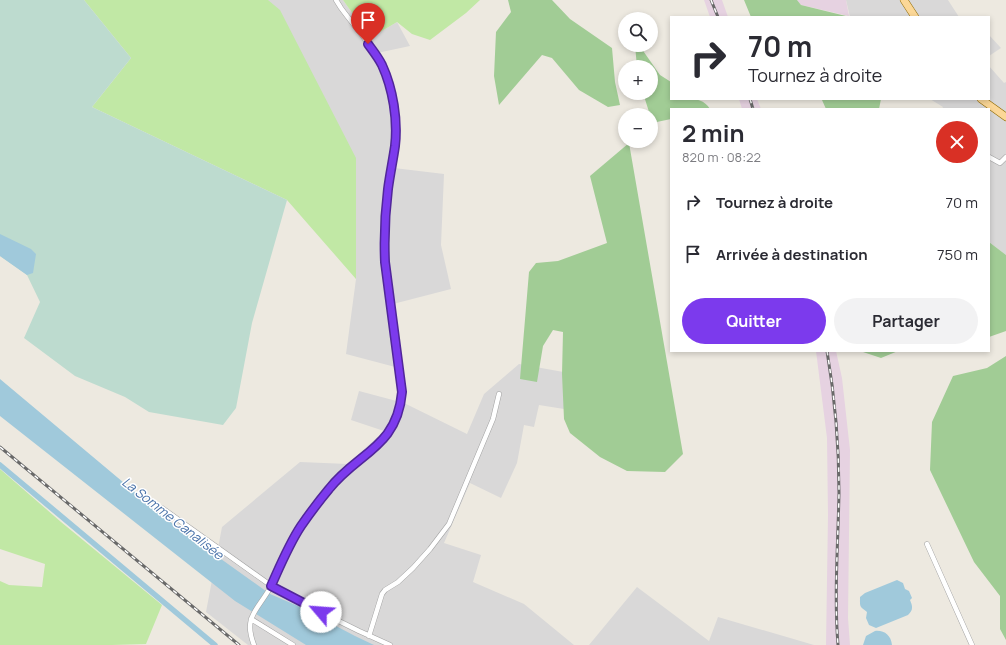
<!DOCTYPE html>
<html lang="fr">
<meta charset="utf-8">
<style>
body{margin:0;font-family:Manrope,sans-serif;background:#f2f2f3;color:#2b2b33;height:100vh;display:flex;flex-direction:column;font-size:15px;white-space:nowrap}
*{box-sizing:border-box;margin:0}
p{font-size:13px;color:#7c7c81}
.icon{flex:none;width:22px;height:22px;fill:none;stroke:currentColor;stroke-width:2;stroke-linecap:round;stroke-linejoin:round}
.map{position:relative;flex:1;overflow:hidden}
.details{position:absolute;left:670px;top:108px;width:320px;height:244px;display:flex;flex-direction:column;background:#fff;border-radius:0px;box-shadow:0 2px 6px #0003}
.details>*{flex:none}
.top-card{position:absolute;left:670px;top:16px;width:320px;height:84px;border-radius:0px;box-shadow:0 2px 6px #0003;background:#fff;color:#2b2b33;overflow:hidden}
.fabs{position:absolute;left:618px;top:12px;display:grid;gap:8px}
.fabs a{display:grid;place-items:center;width:40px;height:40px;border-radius:50%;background:#fff;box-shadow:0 2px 6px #0003;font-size:20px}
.pin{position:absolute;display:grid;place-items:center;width:34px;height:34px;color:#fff;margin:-41px -17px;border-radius:50% 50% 50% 0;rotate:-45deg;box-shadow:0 0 4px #0007}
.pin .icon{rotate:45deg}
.me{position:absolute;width:44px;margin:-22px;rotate:297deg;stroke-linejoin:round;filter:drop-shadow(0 0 3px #0008)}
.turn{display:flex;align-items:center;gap:14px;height:84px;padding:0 12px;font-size:18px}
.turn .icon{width:52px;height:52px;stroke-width:2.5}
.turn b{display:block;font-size:28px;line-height:34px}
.round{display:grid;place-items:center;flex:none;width:42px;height:42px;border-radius:21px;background:#f2f2f3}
.headline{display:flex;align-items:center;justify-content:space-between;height:68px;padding:0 12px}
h1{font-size:24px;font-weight:700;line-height:30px}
.action{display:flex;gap:8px;margin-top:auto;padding:8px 12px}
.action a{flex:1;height:46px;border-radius:24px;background:#7c3aed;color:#fff;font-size:16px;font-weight:700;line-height:46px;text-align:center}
.action a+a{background:#f2f2f3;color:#2b2b33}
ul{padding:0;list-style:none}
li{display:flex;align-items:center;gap:12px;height:52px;padding:0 12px}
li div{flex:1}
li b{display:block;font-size:15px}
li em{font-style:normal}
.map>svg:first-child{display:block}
.residential{fill:#d9d8d8}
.industrial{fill:#e6d2e1}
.grass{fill:#c1e8a5}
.forest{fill:#a1cc95}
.wetland{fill:#bddbcf}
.water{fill:#a0c9db}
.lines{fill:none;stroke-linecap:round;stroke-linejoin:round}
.canal{stroke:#a0c9db;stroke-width:5.5}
.minor-casing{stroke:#a2a2a2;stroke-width:5.5}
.primary-casing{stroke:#916b01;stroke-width:8}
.minor{stroke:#fff;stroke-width:4.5}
.primary{stroke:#fbd797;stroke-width:7}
.rail-casing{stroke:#696969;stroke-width:3}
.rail{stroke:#fff;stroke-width:1.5;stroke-dasharray:4.5;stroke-linecap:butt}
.route-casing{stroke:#51269a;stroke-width:10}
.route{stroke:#7c3aed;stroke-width:7}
.labels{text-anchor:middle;stroke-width:3;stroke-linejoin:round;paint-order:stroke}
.water-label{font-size:13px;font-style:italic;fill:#4972a9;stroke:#fff}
</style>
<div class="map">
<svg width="1006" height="645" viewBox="0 0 1006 645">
<rect width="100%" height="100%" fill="#ede9e0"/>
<path class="residential" d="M 268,0 L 343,0 L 370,38 L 397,22 L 410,46 L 377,53 L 390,77 L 399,126 L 394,168 L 444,174 L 441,245 L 451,289 L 393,304 L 399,368 L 346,354 L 356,279 Z
M 846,0 L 948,0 L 959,17 L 850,17 Z
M 989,35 L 1001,48 L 989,56 Z
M 989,66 L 1004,83 L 1006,82 L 1006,255 L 989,242 L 989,109 L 942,109 L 943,107 L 930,99 L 989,99 Z
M 519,364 L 569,373 L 564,409 L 539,405 L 534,427 L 524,425 L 517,463 L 501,498 L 470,483 L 444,543 L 481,555 L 473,582 L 524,604 L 574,645 L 248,645 L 206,612 L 222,527 L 300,462 L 348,464 L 384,431 L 351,420 L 359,391 L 404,403 L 467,434 L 484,394 Z
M 637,587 L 709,641 L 718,617 L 814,645 L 589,645 Z"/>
<path class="industrial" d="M 704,0 L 722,0 L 728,17 L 710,17 Z
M 797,0 L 846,0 L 849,16 L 801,5 Z
M 739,99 L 757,99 L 761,109 L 742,109 Z
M 816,351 L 836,351 L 842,378 L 850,450 L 848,618 L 850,645 L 826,645 L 828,515 L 827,438 Z"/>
<path class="grass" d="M 84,0 L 268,0 L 280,10 L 356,158 L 356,279 L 287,200 L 92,107 L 131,58 Z
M 343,0 L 480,0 L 466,13 L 430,40 L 412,34 L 397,22 L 370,38 Z
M 0,469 L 61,522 L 162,605 L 146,644 L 112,645 L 0,645 L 0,581 L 9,585 L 42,587 L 45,564 L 0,549 Z"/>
<path class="forest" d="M 508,0 L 552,0 L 570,19 L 612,48 L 615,82 L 620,105 L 608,107 L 579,90 L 552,58 L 542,55 L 499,105 L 494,76 L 496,32 L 511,12 Z
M 744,0 L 797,0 L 801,5 L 850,17 L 751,17 Z
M 635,45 L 639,45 L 660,75 L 671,82 L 671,99 C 684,99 702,95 710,109 L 671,109 L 671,119 L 652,123 L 651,115 L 650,115 L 643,93 L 651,93 L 651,67 L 637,67 Z
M 819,99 L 881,99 L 879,109 L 826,109 L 822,100 Z
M 629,143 L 683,454 L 665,472 L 627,471 L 600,457 L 570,433 L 564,419 L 562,374 L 563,332 L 553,330 L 543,346 L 537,382 L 520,379 L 529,272 L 536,263 L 558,261 L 607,243 L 590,176 Z
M 989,242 L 1006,255 L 1006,331 L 989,337 Z
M 860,351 L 898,351 L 881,358 Z
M 1006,356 L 1006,640 L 1000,629 L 1000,596 L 974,562 L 930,470 L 932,422 L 953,376 L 987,368 Z"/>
<path class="wetland" d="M 0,0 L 84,0 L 131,58 L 92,107 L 287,200 L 252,323 L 236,408 L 223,425 L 149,412 L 125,397 L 75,376 L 24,338 L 40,302 L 27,275 L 0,256 Z"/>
<path class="water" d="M 0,234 L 31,249 L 36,254 L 33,273 L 27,275 L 0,256 Z
M 0,379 L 179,529 L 270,594 L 298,606 L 355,636 L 374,645 L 306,645 L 235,601 L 0,416 Z
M 897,580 L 903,583 L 905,589 L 909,591 L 912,598 L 910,600 C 913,607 913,610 908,615 L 876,628 L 869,625 L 866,618 L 867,612 C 859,606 860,607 860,597 L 865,593 Z
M 875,631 C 884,630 891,635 892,645 L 863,645 L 866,636 Z"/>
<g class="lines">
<path class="canal" d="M 0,465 L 215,645"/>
<defs>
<path id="minor" d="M 989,157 L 1000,163 L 1006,157
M 162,508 L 280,592 L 359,631 L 390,645
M 927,544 L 972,645
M 251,619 L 293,645
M 369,636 L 382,594 L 385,590 L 398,582 L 413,568 L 430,549 L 449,524 L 493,419 L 499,394
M 254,645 C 243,617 257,611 270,588 C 283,564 292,537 309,515 C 321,499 333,483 349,470 C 379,442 403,431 401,384 L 385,262 C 384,238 385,213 388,189 C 390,174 393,159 395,144 C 397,118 393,86 381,63 C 370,43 354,26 341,8 L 336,0"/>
<path id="primary" d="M 904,0 L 915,17
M 981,99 L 1006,117"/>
</defs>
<use href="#minor" class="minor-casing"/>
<use href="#primary" class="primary-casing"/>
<use href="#minor" class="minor"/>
<use href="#primary" class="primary"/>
<defs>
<path id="rail" d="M 711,0 L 718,17
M 750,99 L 753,109
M 827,351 C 835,398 839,446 839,493 C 838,544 834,595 838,645
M 0,447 L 239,645"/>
</defs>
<use href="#rail" class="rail-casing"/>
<use href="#rail" class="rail"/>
</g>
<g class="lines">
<defs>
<path id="route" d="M 321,612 L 271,586 C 280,566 289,544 301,526 C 310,513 319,501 329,489 C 358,452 397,448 402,392 L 385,262 C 384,238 385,213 388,189 C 390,174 393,160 395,146 C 398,120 393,89 382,65 C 378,57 373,51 368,44"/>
</defs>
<use href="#route" class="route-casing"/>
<use href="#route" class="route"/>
</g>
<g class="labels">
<g class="water-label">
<text transform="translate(173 518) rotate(38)" y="5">La Somme Canalisée</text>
</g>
</g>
</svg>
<div class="fabs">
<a><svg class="icon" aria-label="search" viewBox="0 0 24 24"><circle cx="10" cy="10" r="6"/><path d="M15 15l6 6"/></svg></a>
<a>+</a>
<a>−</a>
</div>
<div class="pin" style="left:368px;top:44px;background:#d93025"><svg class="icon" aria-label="arrive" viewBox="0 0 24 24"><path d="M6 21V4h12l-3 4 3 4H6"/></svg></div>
<svg class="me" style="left:321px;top:612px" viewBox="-20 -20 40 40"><circle r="19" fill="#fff"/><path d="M0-13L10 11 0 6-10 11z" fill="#7c3aed"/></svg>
<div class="top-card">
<div class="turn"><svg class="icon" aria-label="right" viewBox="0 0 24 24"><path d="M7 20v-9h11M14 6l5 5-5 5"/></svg><div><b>70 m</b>Tournez à droite</div></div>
</div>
<section class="details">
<div class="headline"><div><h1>2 min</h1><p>820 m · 08:22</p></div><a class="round" style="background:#d93025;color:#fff"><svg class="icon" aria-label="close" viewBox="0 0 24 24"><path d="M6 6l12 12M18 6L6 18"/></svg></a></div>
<ul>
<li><svg class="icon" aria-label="right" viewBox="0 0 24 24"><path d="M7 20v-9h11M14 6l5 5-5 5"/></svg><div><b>Tournez à droite</b></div><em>70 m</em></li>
<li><svg class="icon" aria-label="arrive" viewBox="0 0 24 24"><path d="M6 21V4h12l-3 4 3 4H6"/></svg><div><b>Arrivée à destination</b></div><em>750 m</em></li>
</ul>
<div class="action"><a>Quitter</a><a>Partager</a></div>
</section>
</div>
